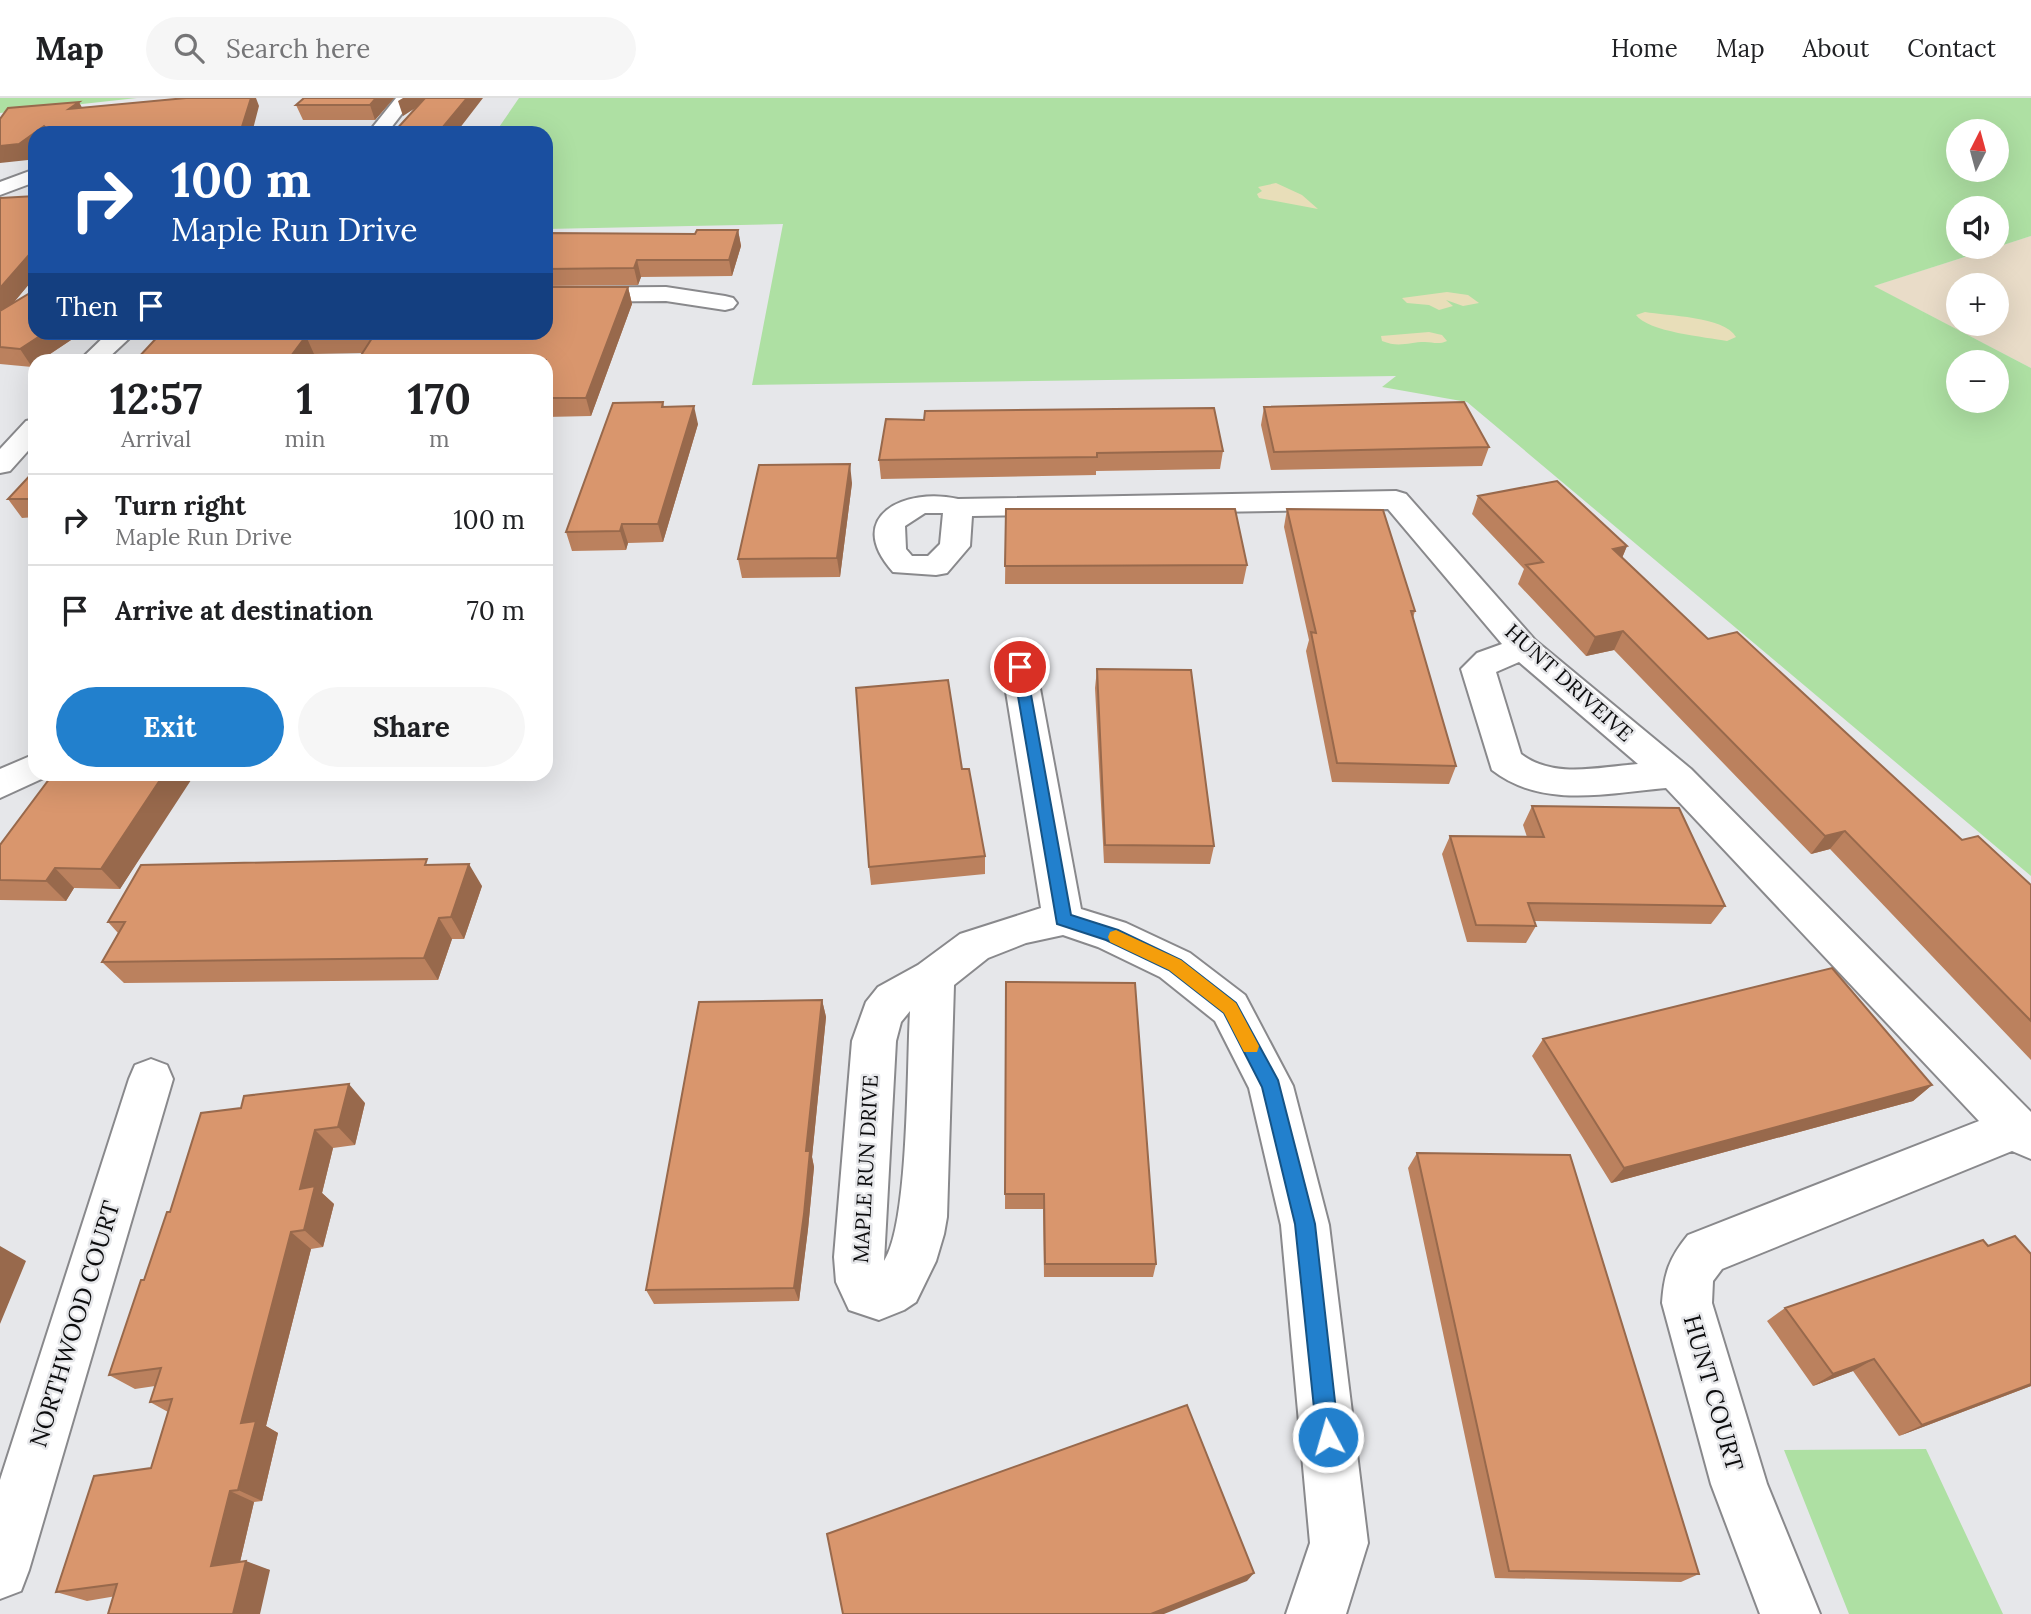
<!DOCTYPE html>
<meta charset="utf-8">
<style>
body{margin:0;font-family:Lora,serif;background:#f6f6f6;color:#202124;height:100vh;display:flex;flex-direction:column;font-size:26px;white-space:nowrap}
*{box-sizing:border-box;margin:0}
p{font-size:23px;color:#757577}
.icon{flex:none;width:38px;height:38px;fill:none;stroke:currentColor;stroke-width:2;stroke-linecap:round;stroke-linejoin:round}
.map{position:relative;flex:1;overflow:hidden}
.drawer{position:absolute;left:28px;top:256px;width:525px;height:427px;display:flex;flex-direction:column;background:#fff;border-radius:21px;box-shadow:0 7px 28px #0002}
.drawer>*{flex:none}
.hud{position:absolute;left:28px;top:28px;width:525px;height:214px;border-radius:21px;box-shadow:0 7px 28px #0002;background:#1a4fa0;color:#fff;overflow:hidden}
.needle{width:46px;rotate:6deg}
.tools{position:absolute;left:1946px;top:21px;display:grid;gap:14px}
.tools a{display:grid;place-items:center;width:63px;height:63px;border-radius:50%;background:#fff;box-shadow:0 7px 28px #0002;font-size:35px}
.pin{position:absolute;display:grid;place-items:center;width:60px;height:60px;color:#fff;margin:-30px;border:4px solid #fff;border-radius:50%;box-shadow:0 2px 7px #0007}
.me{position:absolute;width:77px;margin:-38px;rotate:354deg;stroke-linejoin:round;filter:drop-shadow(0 0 5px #0008)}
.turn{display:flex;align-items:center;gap:24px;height:147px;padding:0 28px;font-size:32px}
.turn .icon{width:91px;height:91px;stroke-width:2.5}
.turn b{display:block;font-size:49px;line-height:60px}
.then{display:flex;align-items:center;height:66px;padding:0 28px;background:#0003;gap:14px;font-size:26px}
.eta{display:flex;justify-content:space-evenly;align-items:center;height:119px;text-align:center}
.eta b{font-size:42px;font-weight:800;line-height:49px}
.action{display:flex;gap:14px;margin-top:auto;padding:14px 28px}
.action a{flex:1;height:80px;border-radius:42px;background:#2280cd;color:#fff;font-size:28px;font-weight:800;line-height:80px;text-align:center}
.action a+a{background:#f6f6f6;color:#202124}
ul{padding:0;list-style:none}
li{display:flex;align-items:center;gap:21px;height:91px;padding:0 28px;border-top:2px solid #e0e0e0}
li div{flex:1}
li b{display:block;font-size:26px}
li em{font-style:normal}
header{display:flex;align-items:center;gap:42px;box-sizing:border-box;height:98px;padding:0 35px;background:#fff;border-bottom:2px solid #e0e0e0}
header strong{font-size:33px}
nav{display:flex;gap:38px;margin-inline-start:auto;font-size:24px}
.search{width:490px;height:63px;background:#f6f6f6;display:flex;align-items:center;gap:18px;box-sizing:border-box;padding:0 24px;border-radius:38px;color:#757577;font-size:26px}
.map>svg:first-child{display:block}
.commercial{fill:#e9dcc8;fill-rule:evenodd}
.green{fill:#aee0a3;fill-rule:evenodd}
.sand{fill:#e8deb9}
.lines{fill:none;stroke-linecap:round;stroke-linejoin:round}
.minor-casing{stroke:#89898c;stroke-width:4}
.minor{fill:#fff;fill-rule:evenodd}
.wall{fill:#bb815e}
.shaded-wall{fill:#98694c}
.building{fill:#d9966d;stroke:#98694c;stroke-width:2}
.route{fill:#2280cd;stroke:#165385;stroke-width:2}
.slow{fill:#f59e0b}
.labels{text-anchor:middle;stroke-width:5;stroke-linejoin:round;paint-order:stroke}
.street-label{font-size:21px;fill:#0c0c0d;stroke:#e6e7ea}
.near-street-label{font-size:24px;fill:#0c0c0d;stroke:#e6e7ea}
</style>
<header>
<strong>Map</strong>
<div class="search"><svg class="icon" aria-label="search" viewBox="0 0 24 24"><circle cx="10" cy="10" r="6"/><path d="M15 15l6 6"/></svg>Search here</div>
<nav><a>Home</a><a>Map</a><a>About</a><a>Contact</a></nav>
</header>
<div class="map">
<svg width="2031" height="1516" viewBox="0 0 2031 1516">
<rect width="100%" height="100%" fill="#e6e7ea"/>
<path class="commercial" d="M 2031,138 L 2031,270 L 1873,188 ZM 1958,187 L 1997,187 L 1997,226 L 1958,226 Z"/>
<path class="green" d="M 0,0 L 137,0 L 0,15 Z
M 519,0 L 2031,0 L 2031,138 L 1997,149 L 1997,110 L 1958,110 L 1958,149 L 1996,149 L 1874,188 L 2031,270 L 2031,778 L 1467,304 L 1382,289 L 1396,278 L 752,287 L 783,126 L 546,131 L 546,35 L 495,35 ZM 1958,33 L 1997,33 L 1997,72 L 1958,72 ZM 1958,264 L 1997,264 L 1997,303 L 1958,303 Z
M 1926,1351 L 2003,1516 L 1849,1516 L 1784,1352 Z"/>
<path class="sand" d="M 1276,85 L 1302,97 L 1318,111 L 1259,100 L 1257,96 L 1262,93 L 1258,89 Z
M 1447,194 L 1468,197 L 1479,205 L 1463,208 L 1446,202 L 1453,208 L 1439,212 L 1429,207 L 1407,205 L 1402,200 Z
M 1645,214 C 1667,218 1724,218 1736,239 L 1727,243 C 1706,239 1648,234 1636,217 Z
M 1429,234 L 1442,237 L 1447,243 C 1438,247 1433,244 1425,244 C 1409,244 1399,250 1382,243 L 1381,238 Z"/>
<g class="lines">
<defs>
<path id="minor" d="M 396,0 L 414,0 L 387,35 L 368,35 Z
M 35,71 L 35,84 L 0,97 L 0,84 Z
M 666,189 L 725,198 L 733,200 L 737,205 L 733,210 L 725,212 L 666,203 L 546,204 L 546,190 Z
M 109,234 L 136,234 L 106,262 L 80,262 Z
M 35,321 L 35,345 L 10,373 L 0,375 L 0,351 L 26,323 Z
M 1396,393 L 1406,396 L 1535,542 L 1691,671 L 2031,1014 L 2031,1061 L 2012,1053 L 1722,1171 L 1713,1183 L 1712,1205 L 1767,1386 L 1820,1516 L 1760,1516 L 1711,1386 L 1662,1205 C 1664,1176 1669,1160 1688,1137 L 1979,1023 L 1666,690 C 1607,695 1542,711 1492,672 L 1461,571 L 1477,555 L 1502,546 L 1388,411 L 972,418 L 970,448 L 947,475 L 936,477 L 893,474 C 843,418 905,389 958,401 ZM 925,415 L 943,415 L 940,446 L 928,458 L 912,458 L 906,451 L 905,428 ZM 1519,564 L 1638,666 C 1599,669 1554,681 1521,656 L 1496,574 Z
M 1019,558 L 1031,561 L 1036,569 L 1081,811 L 1126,825 L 1190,855 L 1245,897 L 1293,988 L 1329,1127 L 1368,1445 L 1346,1516 L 1286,1516 L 1310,1445 L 1281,1127 L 1249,990 L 1215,923 L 1160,879 L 1098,849 L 1063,837 L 1026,845 L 988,860 L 954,887 L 947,1119 L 944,1136 L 936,1163 L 916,1204 L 904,1212 L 879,1222 L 849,1212 L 836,1184 L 834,1159 L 852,943 L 866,904 L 878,889 L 918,867 L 960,836 L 1041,810 L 1002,569 L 1007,561 ZM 910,913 C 907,966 909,1126 884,1163 L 896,943 L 901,924 Z
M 35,656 L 35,676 L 49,676 L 48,678 L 0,700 L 0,671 Z
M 151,961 L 167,967 L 173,981 L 29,1472 L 21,1493 L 0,1501 L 0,1382 L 129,981 L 135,967 Z"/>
</defs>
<use href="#minor" class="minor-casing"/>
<use href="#minor" class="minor"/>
</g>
<path class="wall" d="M 394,0 L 375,22 L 303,22 L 296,7 Z
M 35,98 L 35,179 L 13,205 L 83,234 L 41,262 L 35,262 L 35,267 L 32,269 L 0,266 L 0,100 Z
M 738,132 L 741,148 L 732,178 L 641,179 L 638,187 L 546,188 L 546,135 L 695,136 Z
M 628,189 L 632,206 L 591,318 L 546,319 L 546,262 L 362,255 L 314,256 L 136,262 Z
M 663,304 L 664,309 L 698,326 L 663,444 L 628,445 L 626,452 L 572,453 L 566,434 Z
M 1264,309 L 1489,349 L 1482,368 L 1271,372 L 1261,327 Z
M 886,321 L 1223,353 L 1220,371 L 1096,373 L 1096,377 L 881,381 L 879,362 Z
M 35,372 L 35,419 L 22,420 L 8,401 Z
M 852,385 L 840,479 L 742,480 L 738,461 Z
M 1478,398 L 1627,448 L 1622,460 L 1708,541 L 1962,742 L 2031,787 L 2031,962 L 1830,751 L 1811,756 L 1614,552 L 1586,558 L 1518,486 L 1524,471 L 1472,416 Z
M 1006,411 L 1247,467 L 1243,486 L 1005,486 Z
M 1287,411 L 1415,513 L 1413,520 L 1456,668 L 1449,686 L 1332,684 L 1306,553 L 1309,542 L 1284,429 Z
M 1097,571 L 1214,748 L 1210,766 L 1104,765 L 1095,590 Z
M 962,671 L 985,758 L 985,776 L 871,787 L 869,769 Z
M 173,707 L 120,791 L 74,790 L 66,803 L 0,802 L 0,747 Z
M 1532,708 L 1725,808 L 1711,826 L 1534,823 L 1536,828 L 1526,845 L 1467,844 L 1442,756 L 1450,738 L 1527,739 L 1523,727 Z
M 430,767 L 482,788 L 464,841 L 452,841 L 438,882 L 124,885 L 102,864 L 118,835 L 108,824 Z
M 1006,884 L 1156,1166 L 1153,1179 L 1044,1179 L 1043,1111 L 1005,1111 Z
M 822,902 L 826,919 L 812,1059 L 814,1069 L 808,1131 L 799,1203 L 654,1206 L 646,1192 Z
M 1543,941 L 1932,987 L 1913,1003 L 1611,1085 L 1532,958 Z
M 365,1005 L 355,1047 L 333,1050 L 322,1095 L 334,1106 L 323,1149 L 311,1151 L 266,1328 L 278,1335 L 262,1403 L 254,1404 L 240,1464 L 270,1472 L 87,1503 L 56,1494 L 151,1370 L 168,1314 L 150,1304 L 155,1288 L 135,1291 L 109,1277 L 170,1114 L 201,1015 Z
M 1417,1055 L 1699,1476 L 1681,1484 L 1495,1480 L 1408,1070 Z
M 1988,1148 L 2031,1156 L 2031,1288 L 1899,1338 L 1853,1273 L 1813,1288 L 1767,1223 L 1785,1210 Z"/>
<path class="shaded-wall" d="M 251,0 L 256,0 L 259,8 L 252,35 L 240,35 Z
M 376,0 L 394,0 L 375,22 L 370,7 Z
M 403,0 L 431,0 L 403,18 L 398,3 Z
M 467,0 L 483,0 L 456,35 L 438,35 Z
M 79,4 L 87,19 L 69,11 Z
M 44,28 L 48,35 L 35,35 Z
M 35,35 L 35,57 L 28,62 L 0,65 L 0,48 Z
M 738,132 L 741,148 L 732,178 L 729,162 Z
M 35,150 L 35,179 L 0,221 L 0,190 Z
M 637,162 L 641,179 L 638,187 L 634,170 Z
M 628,189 L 632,206 L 591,318 L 586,300 Z
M 46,234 L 83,234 L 41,262 L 35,262 L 35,267 L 32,269 L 20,251 Z
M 306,238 L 314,256 L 310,262 L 288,262 Z
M 694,308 L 698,326 L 663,444 L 658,426 Z
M 850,366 L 852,385 L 840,479 L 837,460 Z
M 622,426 L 628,445 L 626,452 L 620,433 Z
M 1627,448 L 1619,467 L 1613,451 Z
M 1623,533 L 1614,552 L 1586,558 L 1595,539 Z
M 164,676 L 195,676 L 120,791 L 101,771 Z
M 1845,733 L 1830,751 L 1811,756 L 1825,738 Z
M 469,766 L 482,788 L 464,841 L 451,819 Z
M 55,770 L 74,790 L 66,803 L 46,783 Z
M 439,820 L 452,841 L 438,882 L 424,860 Z
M 822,902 L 826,919 L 812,1059 L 814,1069 L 808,1131 L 799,1203 L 794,1190 L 806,1053 Z
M 349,986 L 365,1005 L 355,1047 L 338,1029 Z
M 1932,987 L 1913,1003 L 1611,1085 L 1624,1070 Z
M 315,1032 L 333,1050 L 322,1095 L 334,1106 L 323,1149 L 304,1132 L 300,1091 Z
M 291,1134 L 311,1151 L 266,1328 L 278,1335 L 262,1403 L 238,1392 L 241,1325 Z
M 0,1148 L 26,1163 L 0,1226 Z
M 1874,1261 L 1853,1273 L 1813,1288 L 1833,1276 Z
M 2031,1286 L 2031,1288 L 1899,1338 L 1922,1327 Z
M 230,1393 L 254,1404 L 237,1477 L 211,1468 Z
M 246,1463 L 270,1472 L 260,1516 L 233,1516 Z
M 1254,1475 L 1247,1483 L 1164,1516 L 1151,1516 Z"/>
<path class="building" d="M 186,0 L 251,0 L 240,35 L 50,35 L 44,28 L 19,46 L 0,48 L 0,21 L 8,10 L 79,4 L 69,11 Z
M 304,0 L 376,0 L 370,7 L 296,7 Z
M 425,0 L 467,0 L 438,35 L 393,35 Z
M 35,98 L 35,150 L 0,190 L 0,100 Z
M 697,132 L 738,132 L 729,162 L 637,162 L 634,170 L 546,171 L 546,135 L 695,136 Z
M 546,189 L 628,189 L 586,300 L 546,300 L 546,262 L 358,262 L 374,237 L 306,238 L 288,262 L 136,262 L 162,234 L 546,234 Z
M 35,192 L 35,234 L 46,234 L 20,251 L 0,249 L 0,213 Z
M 663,304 L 662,309 L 694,308 L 658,426 L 622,426 L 620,433 L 566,434 L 613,305 Z
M 1464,304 L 1489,349 L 1274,354 L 1264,309 Z
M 1214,310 L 1223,353 L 1097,355 L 1097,359 L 879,362 L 886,321 L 924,322 L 925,313 Z
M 850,366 L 837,460 L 738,461 L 759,367 Z
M 35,372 L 35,401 L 8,401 Z
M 1557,383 L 1627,448 L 1613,451 L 1708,541 L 1737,534 L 1962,742 L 1978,738 L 2031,787 L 2031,923 L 1845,733 L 1825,738 L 1623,533 L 1595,539 L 1526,467 L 1543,464 L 1478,398 Z
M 1006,411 L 1235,411 L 1247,467 L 1005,468 Z
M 1287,411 L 1383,412 L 1415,513 L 1411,513 L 1456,668 L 1337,665 L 1311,534 L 1316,535 Z
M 1097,571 L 1191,572 L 1214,748 L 1105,747 Z
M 948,582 L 962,671 L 969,671 L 985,758 L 869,769 L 856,590 Z
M 53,676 L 164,676 L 101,771 L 55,770 L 46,783 L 0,782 L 0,747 Z
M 1532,708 L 1679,710 L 1725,808 L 1528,805 L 1536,828 L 1476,827 L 1450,738 L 1544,739 Z
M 427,761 L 425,767 L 469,766 L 451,819 L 439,820 L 424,860 L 102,864 L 125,824 L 108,824 L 141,767 Z
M 1832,870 L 1932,987 L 1624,1070 L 1543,941 Z
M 1006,884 L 1135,885 L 1156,1166 L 1045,1166 L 1044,1096 L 1005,1096 Z
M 822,902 L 806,1053 L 810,1053 L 804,1116 L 794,1190 L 646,1192 L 699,904 Z
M 349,986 L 338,1029 L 315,1032 L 300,1091 L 315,1088 L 304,1132 L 291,1134 L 241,1325 L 256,1323 L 238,1392 L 230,1393 L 211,1468 L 246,1463 L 233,1516 L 108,1516 L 117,1486 L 56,1494 L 94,1378 L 151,1370 L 172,1301 L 150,1304 L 161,1270 L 109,1277 L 141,1182 L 144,1182 L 167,1114 L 170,1114 L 201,1015 L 241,1010 L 244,998 Z
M 1417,1055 L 1570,1057 L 1699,1476 L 1509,1473 Z
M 2015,1138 L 2031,1156 L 2031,1286 L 1922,1327 L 1874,1261 L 1833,1276 L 1785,1210 L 1983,1142 L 1988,1148 Z
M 1187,1307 L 1254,1475 L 1151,1516 L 843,1516 L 827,1436 Z"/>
<path class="route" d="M 1020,565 L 1026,569 L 1071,817 L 1118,832 L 1181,862 L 1236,905 L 1278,982 L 1315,1126 L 1339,1339 L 1336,1347 L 1328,1350 L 1320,1347 L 1317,1339 L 1295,1126 L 1262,989 L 1224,915 L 1169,872 L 1106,842 L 1057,826 L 1013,569 Z"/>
<path class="slow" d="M 1116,832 L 1181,862 L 1236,905 L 1259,948 L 1257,954 L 1244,954 L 1224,915 L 1169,872 L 1110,844 L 1108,839 L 1110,834 Z"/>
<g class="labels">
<g class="street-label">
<text transform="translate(1569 585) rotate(42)" y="7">HUNT DRIVEIVE</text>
<text transform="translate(866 1071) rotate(-87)" y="7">MAPLE RUN DRIVE</text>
</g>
<g class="near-street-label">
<text transform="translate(75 1226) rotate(-73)" y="8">NORTHWOOD COURT</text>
<text transform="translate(1713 1295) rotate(74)" y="8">HUNT COURT</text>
</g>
</g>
</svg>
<div class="tools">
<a><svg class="needle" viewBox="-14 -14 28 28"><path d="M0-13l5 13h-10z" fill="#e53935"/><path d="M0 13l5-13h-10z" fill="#757577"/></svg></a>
<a><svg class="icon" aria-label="sound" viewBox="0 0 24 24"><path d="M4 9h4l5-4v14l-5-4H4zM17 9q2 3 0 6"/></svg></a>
<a>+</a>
<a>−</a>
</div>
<div class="pin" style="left:1020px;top:569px;background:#d93025"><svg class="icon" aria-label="arrive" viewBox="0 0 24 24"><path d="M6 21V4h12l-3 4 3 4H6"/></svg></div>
<svg class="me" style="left:1328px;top:1339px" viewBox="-20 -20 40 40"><circle r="17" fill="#2280cd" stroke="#fff" stroke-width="3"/><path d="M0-11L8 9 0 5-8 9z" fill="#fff"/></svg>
<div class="hud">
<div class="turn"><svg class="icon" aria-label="right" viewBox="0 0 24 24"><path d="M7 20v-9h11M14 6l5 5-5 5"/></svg><div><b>100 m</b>Maple Run Drive</div></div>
<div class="then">Then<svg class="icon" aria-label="arrive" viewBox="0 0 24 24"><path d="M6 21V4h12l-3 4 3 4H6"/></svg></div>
</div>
<section class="drawer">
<div class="eta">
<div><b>12:57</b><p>Arrival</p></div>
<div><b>1</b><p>min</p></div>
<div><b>170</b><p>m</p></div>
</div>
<ul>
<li><svg class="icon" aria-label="right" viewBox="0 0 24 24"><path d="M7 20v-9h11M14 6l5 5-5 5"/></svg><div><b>Turn right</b><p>Maple Run Drive</p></div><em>100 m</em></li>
<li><svg class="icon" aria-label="arrive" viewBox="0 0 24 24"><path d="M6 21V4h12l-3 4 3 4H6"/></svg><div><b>Arrive at destination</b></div><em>70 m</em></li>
</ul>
<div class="action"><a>Exit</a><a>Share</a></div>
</section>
</div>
